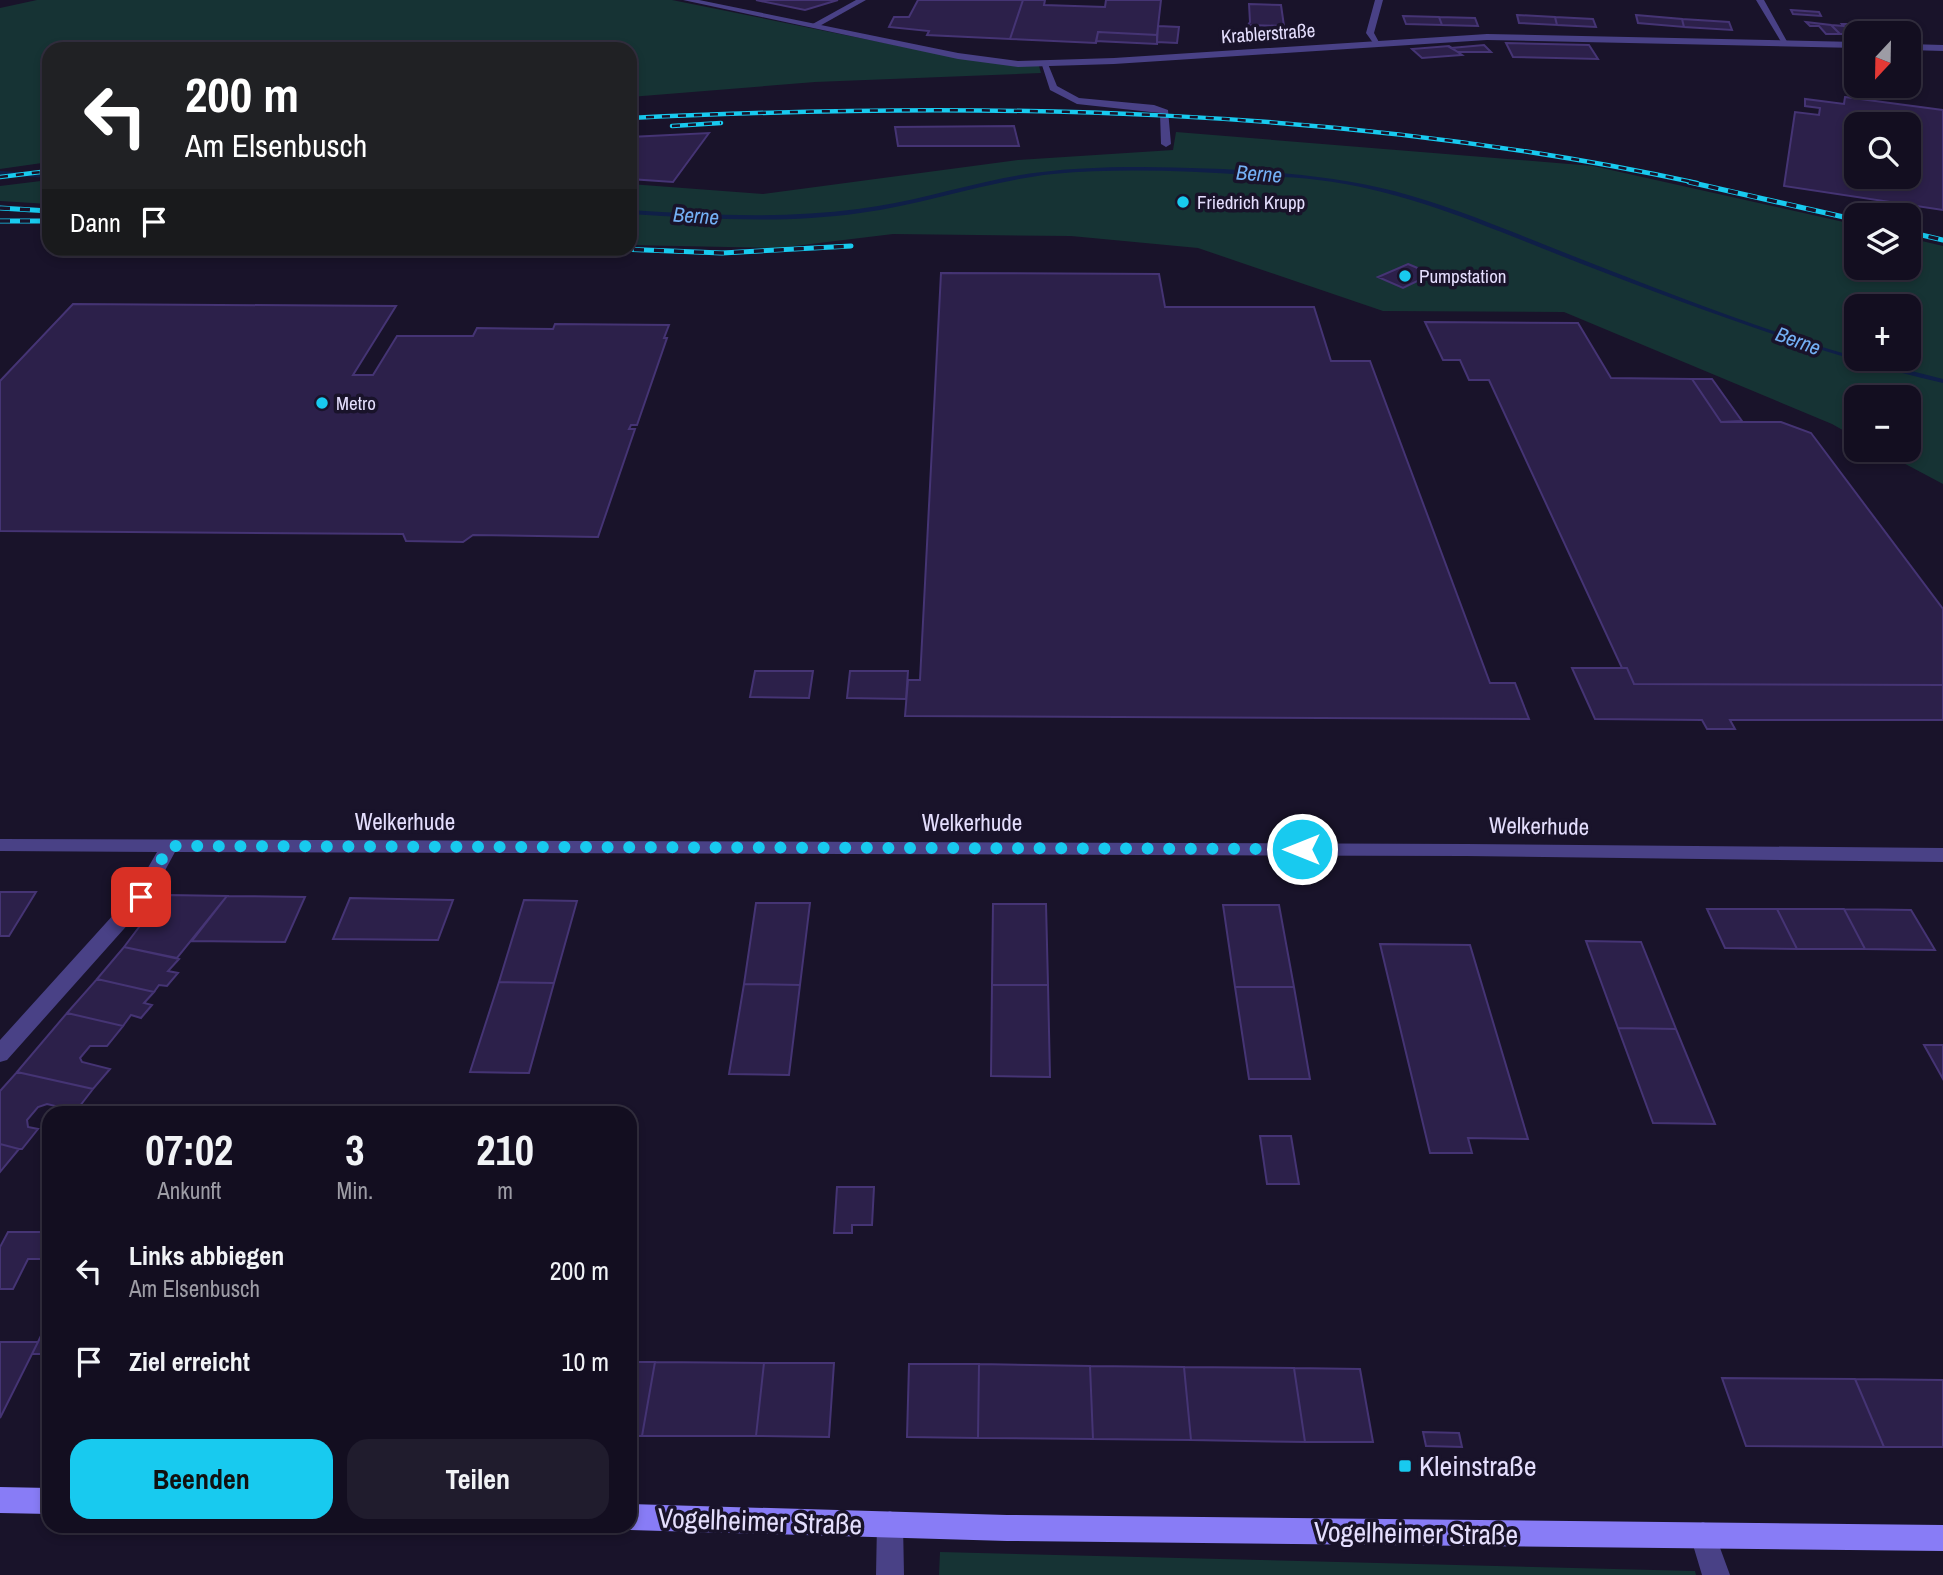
<!DOCTYPE html>
<html lang="de">
<meta charset="utf-8">
<style>
body{margin:0;font-family:"Archivo Narrow",sans-serif;background:#201c2d;color:#f1f3f6;height:100vh;display:flex;flex-direction:column;font-size:26px;white-space:nowrap}
*{box-sizing:border-box;margin:0}
p{font-size:23px;color:#9d9ca5}
.icon{flex:none;width:38px;height:38px;fill:none;stroke:currentColor;stroke-width:2;stroke-linecap:round;stroke-linejoin:round}
.map{position:relative;flex:1;overflow:hidden}
.sheet{position:absolute;left:42px;top:1106px;width:595px;height:427px;display:flex;flex-direction:column;background:#130e20;border-radius:21px;box-shadow:0 4px 10px #0003,0 0 0 2px #322e3e}
.sheet>*{flex:none}
.hud{position:absolute;left:42px;top:42px;width:595px;height:214px;border-radius:21px;box-shadow:0 4px 10px #0003,0 0 0 2px #322e3e;background:#202124;color:#fff;overflow:hidden}
.needle{width:46px;rotate:202deg}
.controls{position:absolute;left:1844px;top:21px;display:grid;gap:14px}
.controls a{display:grid;place-items:center;width:77px;height:77px;border-radius:14px;background:#130e20;box-shadow:0 4px 10px #0003,0 0 0 2px #322e3e;font-size:35px}
.pin{position:absolute;display:grid;place-items:center;width:60px;height:60px;color:#fff;margin:-30px;border-radius:14px;box-shadow:0 4px 10px #0006}
.me{position:absolute;width:77px;margin:-38px;rotate:270deg;stroke-linejoin:round;filter:drop-shadow(0 0 5px #0008)}
.turn{display:flex;align-items:center;gap:24px;height:147px;padding:0 28px;font-size:32px}
.turn .icon{width:91px;height:91px;stroke-width:2.5}
.turn b{display:block;font-size:49px;line-height:60px}
.then{display:flex;align-items:center;height:66px;padding:0 28px;background:#0003;gap:14px;font-size:26px}
.eta{display:flex;justify-content:space-evenly;align-items:center;height:119px;text-align:center}
.eta b{font-size:42px;font-weight:700;line-height:49px}
.action{display:flex;gap:14px;margin-top:auto;padding:14px 28px}
.action a{flex:1;height:80px;border-radius:21px;background:#18caef;color:#111;font-size:28px;font-weight:700;line-height:80px;text-align:center}
.action a+a{background:#201c2d;color:#f1f3f6}
ul{padding:0;list-style:none}
li{display:flex;align-items:center;gap:21px;height:91px;padding:0 28px}
li div{flex:1}
li b{display:block;font-size:26px}
li em{font-style:normal}
.map>svg:first-child{display:block}
.green{fill:#163334;fill-rule:evenodd}
.lines{fill:none;stroke-linecap:round;stroke-linejoin:round}
.stream{fill:#0f1f47;fill-rule:evenodd}
.building{fill:#2c204a;stroke:#453474;stroke-width:2;fill-rule:evenodd}
.minor{fill:#494186;fill-rule:evenodd}
.tertiary{fill:#494186;fill-rule:evenodd}
.secondary{fill:#887cf6;fill-rule:evenodd}
.rail-far1-casing{stroke:#18caef;stroke-width:4.5}
.rail-casing{stroke:#18caef;stroke-width:5}
.rail-far1{stroke:#19132a;stroke-width:2.5;stroke-dasharray:8;stroke-linecap:butt}
.rail{stroke:#19132a;stroke-width:3.5;stroke-dasharray:10;stroke-linecap:butt}
.route{stroke:#18caef;stroke-width:12;stroke-dasharray:0 21.6}
.poi-dot{fill:#18caef;stroke:#19132a;stroke-width:2.5}
.labels{text-anchor:middle;stroke-width:7;stroke-linejoin:round;paint-order:stroke}
.far-street-label{font-size:19px;fill:#e4defd;stroke:#19132a}
.far-poi-label{font-size:19px;fill:#e4defd;stroke:#19132a;text-anchor:start}
.far-water-label{font-size:21px;font-style:italic;fill:#74b0f5;stroke:#19132a}
.street-label{font-size:23px;fill:#e4defd;stroke:#19132a}
.near-poi-label{font-size:28px;fill:#e4defd;stroke:#19132a;text-anchor:start}
.near-street-label{font-size:28px;fill:#e4defd;stroke:#19132a}
</style>
<div class="map">
<svg width="1943" height="1575" viewBox="0 0 1943 1575">
<rect width="100%" height="100%" fill="#19132a"/>
<path class="green" d="M 37,0 L 672,0 L 954,57 L 1039,66 L 1041,73 L 815,82 L 630,97 L 630,49 L 49,49 L 49,162 L 0,169 L 0,8 Z
M 1176,132 L 1593,166 L 1857,225 L 1857,268 L 1909,268 L 1909,238 L 1943,246 L 1943,484 L 1879,450 L 1909,450 L 1909,397 L 1857,397 L 1857,438 L 1832,424 L 1564,312 L 1383,311 L 1198,248 L 1071,236 L 893,234 L 778,248 L 630,245 L 630,184 L 763,194 L 1018,160 L 1173,150 ZM 1857,306 L 1909,306 L 1909,359 L 1857,359 Z
M 49,180 L 49,204 L 0,201 L 0,186 Z
M 940,1552 L 1695,1571 L 1696,1575 L 939,1575 Z"/>
<g class="lines">
<path class="stream" d="M 1142,167 C 1224,168 1314,171 1394,191 C 1455,207 1514,233 1573,256 C 1666,292 1760,330 1857,357 L 1857,359 L 1864,359 L 1943,379 L 1943,383 C 1819,354 1701,310 1582,264 C 1496,231 1411,191 1318,180 C 1295,177 1273,177 1250,175 C 1185,171 1119,168 1053,174 C 988,181 926,204 860,213 C 784,224 707,219 630,214 L 630,210 C 706,215 782,219 858,209 C 908,203 955,188 1004,178 C 1049,169 1095,167 1142,167 Z
M 0,171 L 49,174 L 49,178 L 0,175 Z"/>
</g>
<path class="building" d="M 756,0 L 838,0 L 805,10 Z
M 918,0 L 1023,0 L 1010,39 L 927,35 L 929,31 L 889,27 L 894,17 L 909,17 Z
M 1023,0 L 1045,0 L 1044,5 L 1105,7 L 1106,0 L 1161,0 L 1157,35 L 1098,32 L 1096,43 L 1010,39 Z
M 1249,4 L 1281,5 L 1284,26 L 1248,25 L 1250,22 Z
M 1791,10 L 1819,12 L 1821,16 L 1793,14 Z
M 1517,15 L 1555,17 L 1557,25 L 1519,23 Z
M 1636,15 L 1682,19 L 1684,27 L 1638,23 Z
M 1403,16 L 1439,17 L 1442,25 L 1406,24 Z
M 1439,17 L 1475,18 L 1478,26 L 1442,25 Z
M 1555,17 L 1593,19 L 1596,27 L 1557,25 Z
M 1682,19 L 1729,22 L 1732,30 L 1684,27 Z
M 1806,22 L 1831,25 L 1840,34 L 1826,34 L 1819,26 L 1810,26 Z
M 1842,24 L 1856,24 L 1864,33 L 1851,33 Z
M 1856,24 L 1869,25 L 1878,33 L 1864,33 Z
M 1831,25 L 1844,26 L 1853,34 L 1840,34 Z
M 1869,25 L 1882,25 L 1891,33 L 1878,33 Z
M 1882,25 L 1909,26 L 1916,34 L 1891,33 Z
M 1158,26 L 1179,27 L 1177,43 L 1157,42 Z
M 1098,32 L 1157,35 L 1157,44 L 1096,41 Z
M 1506,43 L 1589,45 L 1598,59 L 1513,57 Z
M 1484,45 L 1491,52 L 1458,52 L 1451,48 Z
M 1449,46 L 1462,55 L 1422,58 L 1412,49 Z
M 1845,97 L 1943,110 L 1943,210 L 1784,186 L 1795,112 L 1819,115 L 1820,108 L 1805,106 L 1805,99 L 1844,104 ZM 1857,124 L 1909,124 L 1909,177 L 1857,177 Z
M 1014,126 L 1019,146 L 898,146 L 895,127 Z
M 709,133 L 673,182 L 630,179 L 630,137 Z
M 1408,264 L 1432,274 L 1403,288 L 1378,277 Z
M 941,273 L 1159,274 L 1165,307 L 1314,307 L 1331,361 L 1370,361 L 1490,683 L 1515,683 L 1529,719 L 905,716 L 908,680 L 920,680 Z
M 73,304 L 396,306 L 353,375 L 373,375 L 397,336 L 473,336 L 477,328 L 553,329 L 555,324 L 669,325 L 664,338 L 667,338 L 637,425 L 631,425 L 629,429 L 635,429 L 598,537 L 473,535 L 463,542 L 406,541 L 403,534 L 0,531 L 0,381 Z
M 1425,322 L 1578,323 L 1611,378 L 1692,379 L 1721,422 L 1781,422 L 1811,433 L 1943,609 L 1943,685 L 1634,684 L 1627,668 L 1622,668 L 1489,380 L 1469,380 L 1460,360 L 1443,360 Z
M 1692,379 L 1712,379 L 1742,421 L 1721,422 Z
M 1572,668 L 1627,668 L 1634,684 L 1943,685 L 1943,720 L 1730,720 L 1735,729 L 1707,729 L 1702,720 L 1595,719 Z
M 755,671 L 813,671 L 809,698 L 750,697 Z
M 850,671 L 908,671 L 906,699 L 847,698 Z
M 0,892 L 36,892 L 9,936 L 0,936 Z
M 168,895 L 227,896 L 177,958 L 124,947 L 152,910 L 155,911 Z
M 227,896 L 305,897 L 285,942 L 192,941 Z
M 350,898 L 398,899 L 453,900 L 438,940 L 333,939 Z
M 524,900 L 577,901 L 554,983 L 499,982 Z
M 756,903 L 810,903 L 800,985 L 744,984 Z
M 993,904 L 1046,904 L 1048,985 L 992,985 Z
M 1223,905 L 1279,905 L 1294,987 L 1235,987 Z
M 1707,909 L 1777,909 L 1797,949 L 1725,948 Z
M 1777,909 L 1844,909 L 1865,949 L 1797,949 Z
M 1844,909 L 1911,910 L 1935,950 L 1865,949 Z
M 1586,941 L 1641,942 L 1676,1029 L 1618,1028 Z
M 1380,944 L 1470,945 L 1528,1139 L 1468,1138 L 1472,1153 L 1430,1153 Z
M 124,947 L 179,959 L 168,971 L 178,973 L 167,986 L 159,985 L 154,992 L 97,979 Z
M 97,979 L 154,992 L 144,1003 L 152,1005 L 141,1018 L 131,1015 L 123,1026 L 67,1013 Z
M 499,982 L 554,983 L 529,1073 L 470,1072 Z
M 744,984 L 800,985 L 789,1075 L 729,1074 Z
M 992,985 L 1048,985 L 1050,1077 L 991,1076 Z
M 1235,987 L 1294,987 L 1310,1079 L 1249,1079 Z
M 67,1013 L 123,1026 L 107,1046 L 90,1046 L 80,1058 L 82,1062 L 110,1069 L 93,1089 L 17,1072 Z
M 1618,1028 L 1676,1029 L 1715,1124 L 1653,1123 Z
M 1924,1045 L 1943,1045 L 1943,1079 Z
M 17,1072 L 93,1089 L 76,1111 L 47,1104 L 38,1107 L 27,1120 L 28,1127 L 38,1129 L 22,1149 L 19,1149 L 0,1144 L 0,1091 Z
M 1260,1136 L 1291,1136 L 1299,1184 L 1267,1184 Z
M 0,1144 L 19,1149 L 0,1172 Z
M 837,1187 L 874,1187 L 872,1225 L 852,1225 L 852,1233 L 834,1233 Z
M 8,1232 L 49,1232 L 49,1259 L 28,1259 L 13,1289 L 0,1289 L 0,1247 Z
M 49,1319 L 49,1354 L 32,1354 L 38,1342 Z
M 0,1342 L 38,1342 L 0,1418 Z
M 630,1362 L 655,1362 L 642,1436 L 630,1436 Z
M 655,1362 L 764,1363 L 756,1436 L 642,1436 Z
M 764,1363 L 834,1363 L 829,1437 L 756,1436 Z
M 909,1364 L 979,1364 L 978,1438 L 907,1437 Z
M 979,1364 L 1090,1366 L 1093,1439 L 978,1438 Z
M 1090,1366 L 1184,1367 L 1191,1440 L 1093,1439 Z
M 1184,1367 L 1294,1368 L 1305,1442 L 1191,1440 Z
M 1294,1368 L 1360,1369 L 1373,1442 L 1305,1442 Z
M 1722,1378 L 1855,1379 L 1884,1447 L 1746,1446 Z
M 1855,1379 L 1943,1380 L 1943,1447 L 1884,1447 Z
M 1423,1432 L 1459,1433 L 1462,1447 L 1426,1446 Z"/>
<g class="lines">
<path class="minor" d="M 856,0 L 866,0 L 816,28 L 809,26 Z
M 1375,0 L 1383,0 L 1374,33 L 1380,44 L 1376,47 L 1366,33 Z
M 1756,0 L 1764,0 L 1789,45 L 1783,45 Z
M 1041,62 L 1048,64 L 1057,86 L 1079,98 L 1154,105 L 1168,110 L 1171,144 L 1166,147 L 1161,144 L 1160,113 L 1077,104 L 1050,90 Z
M 0,839 L 1466,844 L 1943,848 L 1943,862 L 1466,856 L 175,852 L 148,902 L 7,1060 L 0,1062 L 0,1040 L 134,892 L 157,852 L 0,851 Z
M 890,1511 L 899,1515 L 903,1524 L 904,1575 L 876,1575 L 877,1524 L 881,1515 Z
M 1703,1522 L 1712,1526 L 1730,1575 L 1702,1575 L 1690,1535 L 1694,1526 Z"/>
<path class="tertiary" d="M 683,0 L 699,0 L 958,53 L 1018,61 L 1114,58 L 1487,34 L 1857,42 L 1857,48 L 1487,40 L 1114,64 L 1018,67 L 958,59 Z
M 1909,44 L 1943,45 L 1943,51 L 1909,50 Z"/>
<path class="secondary" d="M 0,1487 L 49,1488 L 49,1514 L 0,1513 Z
M 630,1504 L 1007,1515 L 1943,1525 L 1943,1551 L 1007,1541 L 630,1530 L 621,1526 L 630,1526 Z"/>
<defs>
<path id="rail-far1" d="M 630,118 C 987,101 1346,107 1697,183
M 672,126 L 721,123
M 0,177 L 49,171"/>
<path id="rail" d="M 1689,182 L 1857,220
M 0,208 L 49,211
M 0,221 L 49,221
M 1909,232 L 1943,240
M 594,248 L 722,253 L 851,246"/>
</defs>
<use href="#rail-far1" class="rail-far1-casing"/>
<use href="#rail" class="rail-casing"/>
<use href="#rail-far1" class="rail-far1"/>
<use href="#rail" class="rail"/>
</g>
<g class="lines">
<path class="route" d="M 141,897 L 169,846 L 1302,849"/>
</g>
<g class="poi-dot">
<circle cx="1183" cy="202" r="7"/>
<circle cx="1405" cy="276" r="7"/>
<circle cx="322" cy="403" r="7"/>
<rect x="1398" y="1459" width="14" height="14" rx="3.5"/>
</g>
<g class="labels">
<g class="far-street-label">
<text transform="translate(1268 33) rotate(-4)" y="7">Krablerstraße</text>
</g>
<g class="far-poi-label">
<text x="1197" y="209">Friedrich Krupp</text>
<text x="1419" y="283">Pumpstation</text>
<text x="336" y="410">Metro</text>
</g>
<g class="far-water-label">
<text transform="translate(1259 174) rotate(4)" y="7">Berne</text>
<text transform="translate(696 216) rotate(4)" y="7">Berne</text>
<text transform="translate(1798 341) rotate(20)" y="7">Berne</text>
</g>
<g class="street-label">
<text x="405" y="830">Welkerhude</text>
<text x="972" y="831">Welkerhude</text>
<text transform="translate(1539 826) rotate(1)" y="8">Welkerhude</text>
</g>
<g class="near-poi-label">
<text x="1419" y="1476">Kleinstraße</text>
</g>
<g class="near-street-label">
<text transform="translate(760 1521) rotate(2)" y="10">Vogelheimer Straße</text>
<text transform="translate(1416 1533) rotate(1)" y="10">Vogelheimer Straße</text>
</g>
</g>
</svg>
<div class="controls">
<a><svg class="needle" viewBox="-14 -14 28 28"><path d="M0-13l5 13h-10z" fill="#e53935"/><path d="M0 13l5-13h-10z" fill="#9d9ca5"/></svg></a>
<a><svg class="icon" aria-label="search" viewBox="0 0 24 24"><circle cx="10" cy="10" r="6"/><path d="M15 15l6 6"/></svg></a>
<a><svg class="icon" aria-label="layers" viewBox="0 0 24 24"><path d="M12 4l9 5-9 5-9-5zM3 14l9 5 9-5"/></svg></a>
<a>+</a>
<a>−</a>
</div>
<div class="pin" style="left:141px;top:897px;background:#d93025"><svg class="icon" aria-label="arrive" viewBox="0 0 24 24"><path d="M6 21V4h12l-3 4 3 4H6"/></svg></div>
<svg class="me" style="left:1302px;top:849px" viewBox="-20 -20 40 40"><circle r="17" fill="#18caef" stroke="#fff" stroke-width="3"/><path d="M0-11L8 9 0 5-8 9z" fill="#fff"/></svg>
<div class="hud">
<div class="turn"><svg class="icon" aria-label="left" viewBox="0 0 24 24"><path d="M17 20v-9H6M10 6l-5 5 5 5"/></svg><div><b>200 m</b>Am Elsenbusch</div></div>
<div class="then">Dann<svg class="icon" aria-label="arrive" viewBox="0 0 24 24"><path d="M6 21V4h12l-3 4 3 4H6"/></svg></div>
</div>
<section class="sheet">
<div class="eta">
<div><b>07:02</b><p>Ankunft</p></div>
<div><b>3</b><p>Min.</p></div>
<div><b>210</b><p>m</p></div>
</div>
<ul>
<li><svg class="icon" aria-label="left" viewBox="0 0 24 24"><path d="M17 20v-9H6M10 6l-5 5 5 5"/></svg><div><b>Links abbiegen</b><p>Am Elsenbusch</p></div><em>200 m</em></li>
<li><svg class="icon" aria-label="arrive" viewBox="0 0 24 24"><path d="M6 21V4h12l-3 4 3 4H6"/></svg><div><b>Ziel erreicht</b></div><em>10 m</em></li>
</ul>
<div class="action"><a>Beenden</a><a>Teilen</a></div>
</section>
</div>
